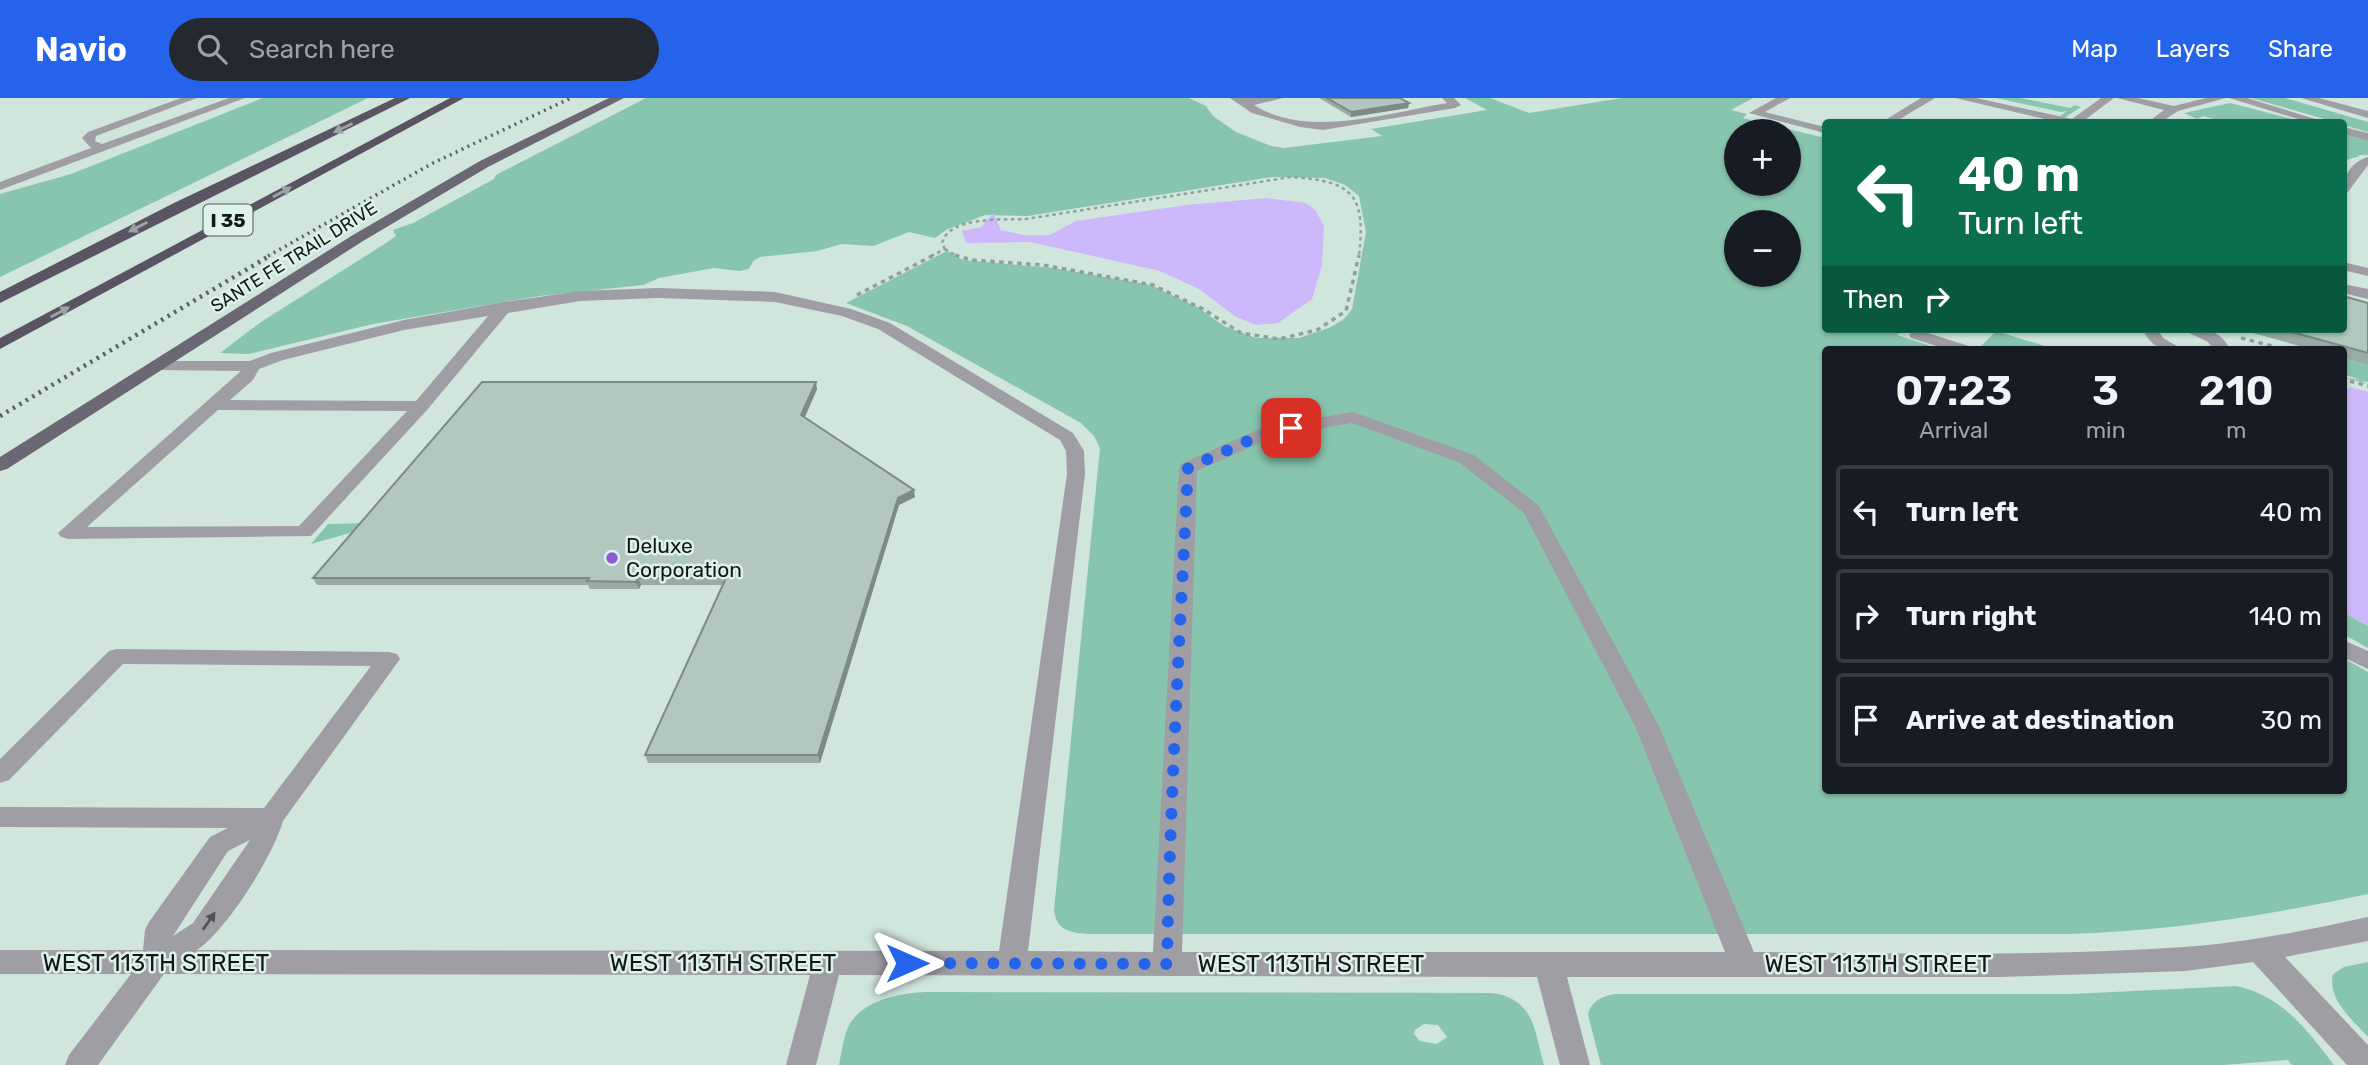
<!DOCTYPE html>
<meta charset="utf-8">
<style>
body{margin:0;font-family:Rubik,sans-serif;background:#242831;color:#f1f3f6;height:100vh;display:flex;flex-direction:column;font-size:26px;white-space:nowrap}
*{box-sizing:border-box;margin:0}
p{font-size:23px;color:#9ea1a6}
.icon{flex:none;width:38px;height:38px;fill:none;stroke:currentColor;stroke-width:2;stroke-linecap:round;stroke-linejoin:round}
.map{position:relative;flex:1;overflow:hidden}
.panel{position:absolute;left:1822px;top:248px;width:525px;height:448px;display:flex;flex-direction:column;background:#171b24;border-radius:7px;box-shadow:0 2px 5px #0004}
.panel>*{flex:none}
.hud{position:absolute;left:1822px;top:21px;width:525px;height:214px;border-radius:7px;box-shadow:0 2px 5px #0004;background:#0b6e4f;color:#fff;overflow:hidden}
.buttons{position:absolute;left:1724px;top:21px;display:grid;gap:14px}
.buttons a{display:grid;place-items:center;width:77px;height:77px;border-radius:50%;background:#171b24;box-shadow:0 2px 5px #0004;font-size:35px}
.pin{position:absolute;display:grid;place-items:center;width:60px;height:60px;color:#fff;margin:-30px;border-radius:14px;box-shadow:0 4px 10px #0006}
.me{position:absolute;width:77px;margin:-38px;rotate:90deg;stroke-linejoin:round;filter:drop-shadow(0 0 5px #0008)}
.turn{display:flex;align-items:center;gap:24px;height:147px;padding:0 21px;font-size:32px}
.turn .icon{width:91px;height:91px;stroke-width:2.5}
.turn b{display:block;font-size:49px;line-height:60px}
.then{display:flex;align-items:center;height:66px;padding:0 21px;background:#0003;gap:14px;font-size:26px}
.eta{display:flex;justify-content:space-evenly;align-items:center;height:119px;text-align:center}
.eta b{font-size:42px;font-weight:600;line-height:49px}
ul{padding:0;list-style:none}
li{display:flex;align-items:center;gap:21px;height:94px;margin:0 14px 10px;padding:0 7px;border:4px solid #363941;border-radius:7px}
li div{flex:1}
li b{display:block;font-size:26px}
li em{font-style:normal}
header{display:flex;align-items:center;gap:42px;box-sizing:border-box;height:98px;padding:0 35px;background:#2563eb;color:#fff}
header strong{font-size:33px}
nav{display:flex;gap:38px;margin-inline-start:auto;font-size:24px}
.search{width:490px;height:63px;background:#242831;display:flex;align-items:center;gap:18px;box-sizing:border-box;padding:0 24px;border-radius:38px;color:#9ea1a6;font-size:26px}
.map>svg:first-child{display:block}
.green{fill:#88c5af;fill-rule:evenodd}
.water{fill:#cdb8fb}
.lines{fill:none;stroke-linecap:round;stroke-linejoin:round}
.path-far1{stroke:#90a19a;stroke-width:2.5;stroke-dasharray:3.5 3.5;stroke-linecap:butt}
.path{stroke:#90a19a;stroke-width:3.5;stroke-dasharray:4.5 4.5;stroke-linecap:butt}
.minor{fill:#a09ea5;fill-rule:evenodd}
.major{fill:#6b6875;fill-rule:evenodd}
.highway{fill:#595463;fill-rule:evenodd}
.rail-far1{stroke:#58645f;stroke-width:3.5;stroke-dasharray:2 4.5;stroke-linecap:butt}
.rail{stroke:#58645f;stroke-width:4.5;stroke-dasharray:2.5 5;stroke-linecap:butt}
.wall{fill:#99aba4}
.shaded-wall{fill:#7d8b86}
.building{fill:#b2c7bf;stroke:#7d8b86;stroke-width:2}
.oneway{fill:#9ba3a6}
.oneway2{fill:#515456}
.route{stroke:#2563eb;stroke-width:12;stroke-dasharray:0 21.6}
.poi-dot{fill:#8b5bd5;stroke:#ddf2ea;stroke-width:2.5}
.labels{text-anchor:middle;stroke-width:5;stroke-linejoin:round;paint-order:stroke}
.far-street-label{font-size:18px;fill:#111816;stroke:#ddf2ea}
.shield{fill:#ddf2ea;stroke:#4e5956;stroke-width:2}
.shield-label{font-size:19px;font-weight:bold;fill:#111816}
.poi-label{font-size:21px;fill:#111816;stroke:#ddf2ea;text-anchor:start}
.near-street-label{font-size:24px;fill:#111816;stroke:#ddf2ea}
</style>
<header>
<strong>Navio</strong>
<div class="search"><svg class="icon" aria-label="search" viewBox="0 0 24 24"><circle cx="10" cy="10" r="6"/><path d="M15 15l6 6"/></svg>Search here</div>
<nav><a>Map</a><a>Layers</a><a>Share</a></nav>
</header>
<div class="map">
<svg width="2368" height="967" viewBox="0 0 2368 967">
<rect width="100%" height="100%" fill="#d0e5dc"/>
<path class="green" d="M 263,0 L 368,0 L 0,179 L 0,96 L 71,76 Z
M 646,0 L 1189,0 L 1206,8 L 1213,18 L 1236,34 L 1271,48 L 1284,50 L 1382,38 L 1371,31 L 1487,12 L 1465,0 L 1490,0 L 1529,15 L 1622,0 L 1753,0 L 1731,12 L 1747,16 L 1743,20 L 1825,40 L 1825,231 L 1904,231 L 1897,237 L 1943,252 L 1825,252 L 1825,693 L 2343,693 L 2343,560 L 2368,574 L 2368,796 C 2269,817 2171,833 2070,836 L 1089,836 C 1072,835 1056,833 1054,812 L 1100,350 L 1094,338 L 1081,325 L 907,228 L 846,205 L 947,153 L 963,162 L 1053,170 L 1151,187 L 1199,210 L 1224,228 L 1256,240 L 1299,240 L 1331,229 L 1344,221 L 1352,211 L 1366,134 L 1359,98 L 1345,87 L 1325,80 L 1272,79 L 1028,118 L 985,117 L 946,132 L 935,140 L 909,134 L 873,148 L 842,146 L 817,153 L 760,159 L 753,163 L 749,171 L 739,173 L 714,170 L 659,180 L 643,187 L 540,198 L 373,226 L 249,256 L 220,255 L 261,224 L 386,145 L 396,138 L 393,132 L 413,125 L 494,81 L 496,77 ZM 1736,33 L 1788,33 L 1788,86 L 1736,86 ZM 1736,124 L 1788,124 L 1788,177 L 1736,177 Z
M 1996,0 L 2021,0 L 2070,10 L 2075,7 L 2081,9 L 2064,20 L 2060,18 L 2067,13 L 2061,14 Z
M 2251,0 L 2285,0 L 2368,24 L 2368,34 L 2343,27 L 2343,24 L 2335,24 Z
M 2230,5 L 2304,24 L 2235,24 L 2223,21 L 2216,24 L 2212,23 L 2214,21 L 2203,18 L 2197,21 L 2184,15 Z
M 2343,36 L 2368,43 L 2368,57 L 2358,57 L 2360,58 L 2343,63 Z
M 1996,233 L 2058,252 L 1990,252 L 1980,249 Z
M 2343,260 L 2368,267 L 2368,284 L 2361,283 L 2368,286 L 2343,279 L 2361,282 L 2343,276 Z
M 370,425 L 357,433 L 311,446 L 328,426 Z
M 2343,514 L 2368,528 L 2368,550 L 2343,536 Z
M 2368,864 L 2368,939 C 2352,921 2327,902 2333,876 L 2344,869 Z
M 2236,888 C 2283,898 2306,931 2334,967 L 2292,967 L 2288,962 L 2223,967 L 1601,967 L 1588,917 C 1590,904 1603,897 1616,896 L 2071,896 Z
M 926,894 L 1493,895 C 1535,902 1534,932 1544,967 L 839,967 C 841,956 843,945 846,934 C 857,903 898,895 926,894 ZM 1424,926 L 1438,927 L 1447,939 L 1437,946 L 1420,943 L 1414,936 L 1415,932 Z"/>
<path class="water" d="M 1266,100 L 1306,105 L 1316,113 L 1324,128 L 1322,167 L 1312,201 L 1278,225 L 1256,227 L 1236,219 L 1199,191 L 1160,173 L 1030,144 L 966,145 L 962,133 L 981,129 L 993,115 L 1001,132 L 1023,137 L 1050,137 L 1076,123 L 1187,107 Z
M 2350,289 L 2368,294 L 2368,528 L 2343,514 L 2343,297 Z"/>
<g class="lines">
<path class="path-far1" d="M 945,151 L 957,158
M 945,151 L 942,145 C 949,118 1003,122 1026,121 L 1291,79 C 1353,83 1366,96 1359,158
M 931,158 L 945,151"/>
<path class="path" d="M 955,157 L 971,162 L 1043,167 L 1153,187 L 1203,211 L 1241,235 L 1279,241 L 1317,232 L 1346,213 L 1359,157
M 857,197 L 934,157
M 2241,240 L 2272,248 L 2276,252
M 2343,286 L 2346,282 L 2368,288"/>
<path class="minor" d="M 181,0 L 197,0 L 96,38 L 95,43 L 102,46 L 229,0 L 245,0 L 0,92 L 0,84 L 91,50 L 82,40 L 88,34 Z
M 1230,0 L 1283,0 L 1254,7 C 1307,41 1389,15 1447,5 L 1442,0 L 1454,0 L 1461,7 L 1455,10 L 1323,32 L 1300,29 L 1252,15 Z
M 1776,0 L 1790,0 L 1765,14 L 1825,29 L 1825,35 L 1749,15 Z
M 1921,0 L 1935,0 L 1895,24 L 1882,24 Z
M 1955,0 L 1976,0 L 2072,21 L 2101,0 L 2114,0 L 2082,24 L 2058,24 Z
M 2117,0 L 2138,0 L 2174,8 L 2206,0 L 2226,0 L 2178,13 L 2161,24 L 2148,24 L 2164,12 Z
M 2229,0 L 2247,0 L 2325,24 L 2308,24 Z
M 2301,0 L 2319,0 L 2368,13 L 2368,20 Z
M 2343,29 L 2368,35 L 2368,43 L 2343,36 Z
M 2368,59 L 2368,67 L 2348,94 L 2343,95 C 2343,78 2351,64 2368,59 Z
M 2343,164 L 2368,170 L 2368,178 L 2343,172 Z
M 2343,186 L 2368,191 L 2368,201 L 2343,195 Z
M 658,190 L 775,194 L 851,211 L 890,225 L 1073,335 L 1084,353 L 1085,376 L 1028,853 L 1153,854 L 1179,370 L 1181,366 L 1264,329 L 1353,314 L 1474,357 L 1539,408 L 1659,628 L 1754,854 C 1897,855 2041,859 2184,849 C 2246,845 2308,832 2368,819 L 2368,843 L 2285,859 L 2368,947 L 2368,967 L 2347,967 L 2253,864 L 2186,873 L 1999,879 L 1567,879 L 1590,967 L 1560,967 L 1537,879 L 839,877 L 816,967 L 786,967 L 810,877 L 164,876 L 98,967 L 65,967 L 69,957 L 131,876 L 0,876 L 0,852 L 143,852 L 145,832 L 149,824 L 210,739 L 228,730 L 0,729 L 0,709 L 264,710 L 371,568 L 123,566 L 9,682 L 0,685 L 0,661 L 109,553 L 117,551 L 389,554 L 397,556 L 400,561 L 283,723 C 273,758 227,832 197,852 L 999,853 L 1067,376 L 1066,353 L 1060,342 L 878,231 L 842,218 L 775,204 L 658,200 L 580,203 L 508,215 L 427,312 L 311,438 L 68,441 L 61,439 L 58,435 L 241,273 L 159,272 L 153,271 L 151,267 L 153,263 L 250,263 L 271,255 L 404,222 L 504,204 L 580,193 ZM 488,218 L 416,303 L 230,302 L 253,282 L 259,271 L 283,262 L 404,232 ZM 218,312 L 407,313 L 299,428 L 87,429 ZM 1352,325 L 1460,365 L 1524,415 L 1635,628 L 1725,854 L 1182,854 L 1197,373 L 1275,338 ZM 250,742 L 193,825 L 173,838 L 228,753 Z
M 1914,231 L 1931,231 L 1928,235 L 1972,249 L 1974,252 L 1949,252 L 1911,240 L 1909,237 Z
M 2146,231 L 2163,231 L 2160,235 L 2163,240 L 2184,252 C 2165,252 2154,252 2144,234 Z
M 2181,231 C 2202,231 2221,230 2230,252 L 2214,252 L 2208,244 Z
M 2343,542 L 2368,553 L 2368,571 L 2343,559 Z"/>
<path class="major" d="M 609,0 L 624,0 L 488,69 L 363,143 L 7,371 L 0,373 L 0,359 L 353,137 L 480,63 Z"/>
<path class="highway" d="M 395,0 L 410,0 L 0,205 L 0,194 L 174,105 Z
M 450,0 L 464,0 L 0,251 L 0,240 Z"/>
<path class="rail-far1" d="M 268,158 L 433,65 L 571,0"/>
<path class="rail" d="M 0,318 L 271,157"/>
</g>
<path class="wall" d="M 1319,0 L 1400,0 L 1409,5 L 1408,10 L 1351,19 Z
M 2368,205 L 2368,267 L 2343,260 L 2343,252 L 2314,252 L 2239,231 L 2343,231 Z
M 817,291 L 805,319 L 915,399 L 899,407 L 820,665 L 648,665 L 645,657 L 723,487 L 641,487 L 639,491 L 590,491 L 588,487 L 317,487 L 313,480 Z"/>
<path class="shaded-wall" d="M 1409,5 L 1408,10 L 1351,19 L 1351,14 Z
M 816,284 L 817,291 L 803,323 L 801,317 Z
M 914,392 L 915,399 L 899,407 L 820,665 L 818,657 L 898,400 Z
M 638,480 L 641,487 L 639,491 L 636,484 Z"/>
<path class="building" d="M 1327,0 L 1400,0 L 1409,5 L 1351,14 Z
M 2343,198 L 2368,205 L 2368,255 L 2281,231 L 2343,231 Z
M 482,284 L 816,284 L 801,317 L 914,392 L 898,400 L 818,657 L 645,657 L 726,480 L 638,480 L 636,484 L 587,483 L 589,480 L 313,480 Z"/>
<defs><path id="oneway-solid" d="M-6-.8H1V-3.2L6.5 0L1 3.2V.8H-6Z" transform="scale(1.75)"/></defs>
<g class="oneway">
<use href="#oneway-solid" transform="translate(343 30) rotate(154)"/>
<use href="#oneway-solid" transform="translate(282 94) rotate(-28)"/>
<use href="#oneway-solid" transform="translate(138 129) rotate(153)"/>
<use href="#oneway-solid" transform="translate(60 214) rotate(-28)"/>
</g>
<use class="oneway2" href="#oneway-solid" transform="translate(209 823) rotate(-55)"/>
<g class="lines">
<path class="route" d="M 907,865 L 1167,866 C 1170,700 1180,535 1188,370 L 1270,333 L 1291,330"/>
</g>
<circle class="poi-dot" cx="612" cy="460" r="7"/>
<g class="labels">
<g class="far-street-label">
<text transform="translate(294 159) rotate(-32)" y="6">SANTE FE TRAIL DRIVE</text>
</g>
<rect class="shield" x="203.5" y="106.5" width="49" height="31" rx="5"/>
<g class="shield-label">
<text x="228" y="129">I 35</text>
</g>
<g class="poi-label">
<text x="626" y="455">Deluxe<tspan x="626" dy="24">Corporation</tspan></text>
</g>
<g class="near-street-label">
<text x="156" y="873">WEST 113TH STREET</text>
<text x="723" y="873">WEST 113TH STREET</text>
<text x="1311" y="874">WEST 113TH STREET</text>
<text x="1878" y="874">WEST 113TH STREET</text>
</g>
</g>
</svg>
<div class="buttons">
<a>+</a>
<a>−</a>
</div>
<div class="pin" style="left:1291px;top:330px;background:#d93025"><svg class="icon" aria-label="arrive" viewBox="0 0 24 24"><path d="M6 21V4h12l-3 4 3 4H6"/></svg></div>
<svg class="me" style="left:907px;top:865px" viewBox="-20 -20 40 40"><path d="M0-17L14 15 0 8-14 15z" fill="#2563eb" stroke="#fff" stroke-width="4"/></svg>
<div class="hud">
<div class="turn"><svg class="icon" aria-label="left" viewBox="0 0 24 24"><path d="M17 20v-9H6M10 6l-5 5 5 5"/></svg><div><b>40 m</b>Turn left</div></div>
<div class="then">Then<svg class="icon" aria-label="right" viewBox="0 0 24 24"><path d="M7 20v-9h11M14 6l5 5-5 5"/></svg></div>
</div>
<section class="panel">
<div class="eta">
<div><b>07:23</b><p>Arrival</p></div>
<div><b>3</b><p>min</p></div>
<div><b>210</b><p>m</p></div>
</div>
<ul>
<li><svg class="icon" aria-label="left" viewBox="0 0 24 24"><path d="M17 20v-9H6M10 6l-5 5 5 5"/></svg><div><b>Turn left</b></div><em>40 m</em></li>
<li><svg class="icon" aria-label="right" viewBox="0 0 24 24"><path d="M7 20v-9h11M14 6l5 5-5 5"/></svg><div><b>Turn right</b></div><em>140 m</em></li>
<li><svg class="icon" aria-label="arrive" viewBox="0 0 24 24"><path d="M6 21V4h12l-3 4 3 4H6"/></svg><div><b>Arrive at destination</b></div><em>30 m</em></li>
</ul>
</section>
</div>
